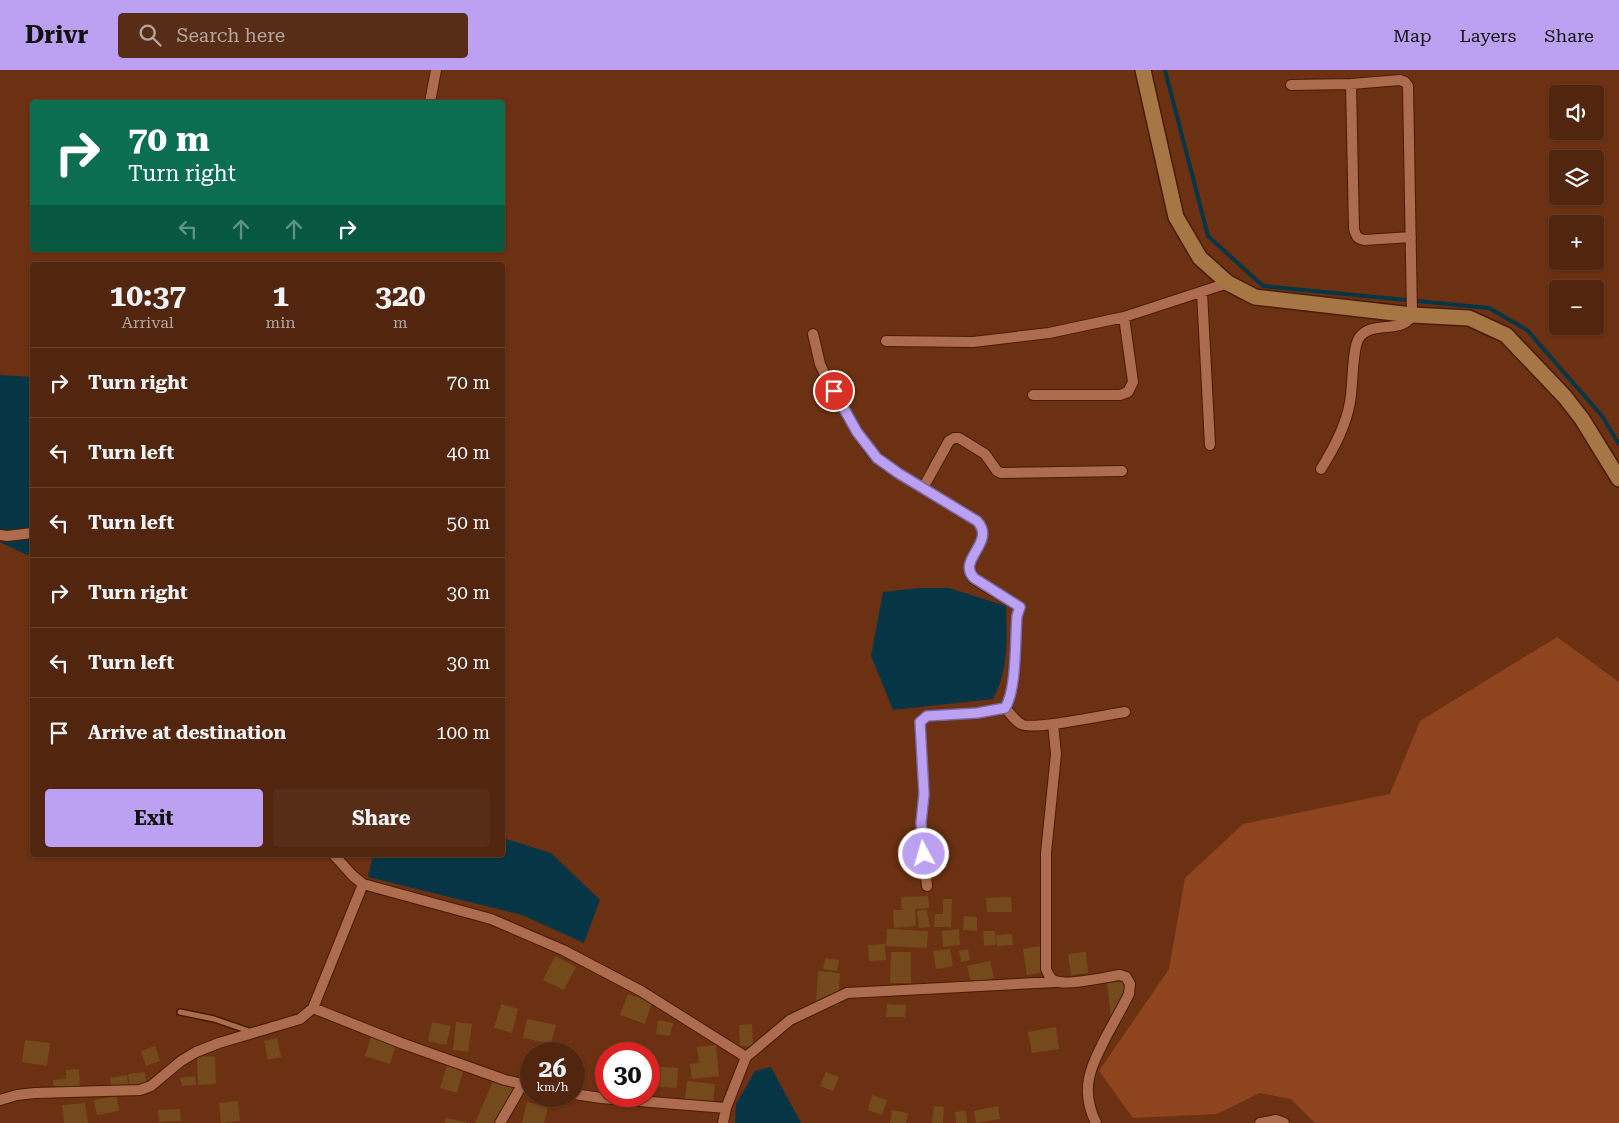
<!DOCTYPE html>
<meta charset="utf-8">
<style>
body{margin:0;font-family:"Roboto Serif",serif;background:#572d17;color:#f1f3f6;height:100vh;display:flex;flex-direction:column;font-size:19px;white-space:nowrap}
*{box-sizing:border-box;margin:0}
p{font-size:16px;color:#b4a59e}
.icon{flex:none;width:28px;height:28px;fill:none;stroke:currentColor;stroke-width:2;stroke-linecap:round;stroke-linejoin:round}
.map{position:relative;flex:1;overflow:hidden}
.drawer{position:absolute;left:30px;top:192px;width:475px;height:595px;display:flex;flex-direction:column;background:#51250e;border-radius:5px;box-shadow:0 1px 4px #0004,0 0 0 1px #67422e}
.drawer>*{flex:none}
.top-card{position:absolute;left:30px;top:30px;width:475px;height:152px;border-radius:5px;box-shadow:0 1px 4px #0004,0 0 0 1px #67422e;background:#0b6e4f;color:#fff;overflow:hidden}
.buttons{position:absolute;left:1549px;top:15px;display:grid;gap:10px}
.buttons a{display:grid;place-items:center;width:55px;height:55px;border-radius:5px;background:#51250e;box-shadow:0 1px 4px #0004,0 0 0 1px #67422e;font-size:25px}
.speed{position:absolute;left:520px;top:972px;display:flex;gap:10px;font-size:25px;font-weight:700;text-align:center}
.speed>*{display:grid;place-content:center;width:65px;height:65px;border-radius:50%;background:#51250e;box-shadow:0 1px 4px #0004,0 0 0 1px #67422e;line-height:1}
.speed small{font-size:12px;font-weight:400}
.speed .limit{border:8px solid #d22;background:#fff;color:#111}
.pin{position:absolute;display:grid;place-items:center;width:42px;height:42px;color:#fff;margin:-21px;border:2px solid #fff;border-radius:50%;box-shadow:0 1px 5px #0007}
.me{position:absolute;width:55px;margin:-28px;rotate:354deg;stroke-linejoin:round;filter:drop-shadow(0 0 4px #0008)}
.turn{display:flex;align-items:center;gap:18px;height:105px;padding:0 15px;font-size:22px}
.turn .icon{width:65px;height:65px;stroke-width:2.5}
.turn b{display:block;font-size:35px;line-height:42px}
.lanes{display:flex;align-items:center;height:48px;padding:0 15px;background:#0003;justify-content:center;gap:25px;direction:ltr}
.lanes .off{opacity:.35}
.eta{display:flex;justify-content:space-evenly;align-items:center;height:85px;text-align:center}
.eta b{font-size:30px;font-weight:700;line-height:35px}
.primary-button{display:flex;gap:10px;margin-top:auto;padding:10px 15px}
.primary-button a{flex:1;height:58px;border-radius:5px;background:#bca0f2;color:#111;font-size:20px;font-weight:700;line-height:58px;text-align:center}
.primary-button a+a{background:#572d17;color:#f1f3f6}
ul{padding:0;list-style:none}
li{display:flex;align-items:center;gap:15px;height:70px;padding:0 15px;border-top:1px solid #67422e}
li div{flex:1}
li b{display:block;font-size:19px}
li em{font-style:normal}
header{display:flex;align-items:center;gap:30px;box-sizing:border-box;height:70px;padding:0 25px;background:#bca0f2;color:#111}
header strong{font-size:24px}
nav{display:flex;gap:28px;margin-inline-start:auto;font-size:18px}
.search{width:350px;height:45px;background:#572d17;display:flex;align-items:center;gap:12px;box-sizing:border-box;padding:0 18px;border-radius:5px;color:#b4a59e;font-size:19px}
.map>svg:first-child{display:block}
.green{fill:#8e441e}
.water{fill:#063645}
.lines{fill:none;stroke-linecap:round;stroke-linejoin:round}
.stream{stroke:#063645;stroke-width:4}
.building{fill:#744a1c}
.lane-casing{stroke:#481c04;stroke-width:8}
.street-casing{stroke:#481c04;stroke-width:12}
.secondary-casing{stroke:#481c04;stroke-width:18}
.lane{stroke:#ad6c4d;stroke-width:5}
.street{stroke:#ad6c4d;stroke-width:10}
.secondary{stroke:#a67744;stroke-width:15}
.route-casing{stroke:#7a689d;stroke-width:12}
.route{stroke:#bca0f2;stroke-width:9}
</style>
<header>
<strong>Drivr</strong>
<div class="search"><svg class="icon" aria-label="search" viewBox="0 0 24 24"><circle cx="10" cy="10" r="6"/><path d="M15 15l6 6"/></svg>Search here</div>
<nav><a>Map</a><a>Layers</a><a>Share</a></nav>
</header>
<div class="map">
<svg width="1619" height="1053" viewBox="0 0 1619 1053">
<rect width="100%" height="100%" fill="#6c3112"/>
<path class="green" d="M 1557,567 L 1619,612 L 1619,1053 L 1315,1053 L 1291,1029 L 1260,1023 L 1217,1044 L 1133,1048 L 1099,1001 L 1169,899 L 1185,808 L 1243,754 L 1390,724 L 1420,651 Z"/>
<path class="water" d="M 0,305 L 32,307 L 32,482 L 27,485 L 0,472 Z
M 920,518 L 949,518 L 1006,536 C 1007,568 1009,600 993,629 L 893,640 L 871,586 L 883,522 Z
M 503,768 L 551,783 L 600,830 L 584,873 L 522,845 L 368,807 L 373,785 L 502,785 Z
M 771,997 L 801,1053 L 735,1053 L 736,1034 L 755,1001 Z"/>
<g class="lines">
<path class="stream" d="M 1165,0 L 1208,166 L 1263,216 L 1489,238 L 1527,260 L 1602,346 L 1619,374"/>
</g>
<path class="building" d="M 928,826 L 929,838 L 915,839 L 916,856 L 894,858 L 893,840 L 902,840 L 901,827 Z
M 1011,827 L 1012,842 L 987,842 L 986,828 Z
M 943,829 L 952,829 L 951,857 L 934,857 L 935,844 L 943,844 Z
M 927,840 L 930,857 L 919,858 L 917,841 Z
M 964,846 L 977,847 L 977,861 L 963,860 Z
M 887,859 L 928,861 L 927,878 L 886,876 Z
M 959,859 L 960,875 L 943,877 L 942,861 Z
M 983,861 L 995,861 L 996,875 L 984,876 Z
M 1012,864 L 1013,875 L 997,876 L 996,865 Z
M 885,874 L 886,890 L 869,891 L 868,875 Z
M 1047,875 L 1051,901 L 1027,905 L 1023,879 Z
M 950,879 L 953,896 L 936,899 L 933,881 Z
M 968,879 L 970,890 L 961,892 L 959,881 Z
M 891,882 L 911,882 L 911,913 L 890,913 Z
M 1086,882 L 1088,903 L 1071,905 L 1068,884 Z
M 555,886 L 576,897 L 564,920 L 543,910 Z
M 825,888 L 839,890 L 837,901 L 823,899 Z
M 990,891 L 994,908 L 971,913 L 967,896 Z
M 818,901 L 840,903 L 838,936 L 816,935 Z
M 1127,911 L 1124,933 L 1126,946 L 1111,948 L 1107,913 Z
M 628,924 L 652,932 L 645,954 L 620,945 Z
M 501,934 L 518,939 L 512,963 L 494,958 Z
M 887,934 L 906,935 L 905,947 L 886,947 Z
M 527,949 L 556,955 L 551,974 L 523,968 Z
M 658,950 L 673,953 L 670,966 L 656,964 Z
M 432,952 L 451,956 L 446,975 L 428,971 Z
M 456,952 L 472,954 L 468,982 L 453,980 Z
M 752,954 L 753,976 L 740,976 L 739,955 Z
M 1056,957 L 1059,979 L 1032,983 L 1028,962 Z
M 371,967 L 396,974 L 390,994 L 365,986 Z
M 277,968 L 281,987 L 268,990 L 264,971 Z
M 25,970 L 50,973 L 47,996 L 22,992 Z
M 716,975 L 719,1006 L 692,1009 L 690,994 L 699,993 L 697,977 Z
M 155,976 L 160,991 L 146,996 L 141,981 Z
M 635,979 L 647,981 L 647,984 L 634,984 Z
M 215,986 L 216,1014 L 198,1015 L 197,987 Z
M 448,993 L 464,998 L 457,1023 L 440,1018 Z
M 649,996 L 678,998 L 677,1018 L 649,1016 Z
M 79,999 L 80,1018 L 54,1020 L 53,1010 L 66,1009 L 66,1000 Z
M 145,1002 L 147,1020 L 130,1022 L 128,1004 Z
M 826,1002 L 839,1007 L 833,1021 L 820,1016 Z
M 127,1005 L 129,1019 L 112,1022 L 110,1008 Z
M 195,1006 L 196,1015 L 182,1016 L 180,1008 Z
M 494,1009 L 519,1019 L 505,1053 L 475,1053 Z
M 687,1011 L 715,1014 L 713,1032 L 685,1029 Z
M 872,1025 L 887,1030 L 882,1045 L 868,1040 Z
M 117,1026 L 119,1041 L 97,1045 L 94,1030 Z
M 238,1031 L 240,1051 L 221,1053 L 219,1033 Z
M 527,1032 L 548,1037 L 544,1053 L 522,1053 Z
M 85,1033 L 88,1053 L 64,1053 L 62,1035 Z
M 934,1036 L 944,1037 L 943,1053 L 932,1053 Z
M 998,1036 L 1000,1049 L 976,1053 L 974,1041 Z
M 180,1039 L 181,1051 L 159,1052 L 158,1040 Z
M 892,1040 L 908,1043 L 906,1053 L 890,1053 Z
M 966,1041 L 967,1053 L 956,1053 L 955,1042 Z
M 446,1048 L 466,1052 L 466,1053 L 445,1053 Z"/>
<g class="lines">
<defs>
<path id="lane" d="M 180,942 L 214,949 L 249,961"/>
<path id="street" d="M 1351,14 L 1354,159 C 1356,166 1357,169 1365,170 L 1411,167
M 1291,15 L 1351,14 L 1400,10 L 1405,12 L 1408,16 L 1412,245 C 1403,265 1372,249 1359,268 C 1352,278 1353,318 1350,332 C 1346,356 1334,378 1321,399
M 430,32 L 436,0
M 1202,222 L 1210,375
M 813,264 L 820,294 L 826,307 L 857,362 L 872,383 L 886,395 L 898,403 L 977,451 C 997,472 956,490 974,509 L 1020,537 L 1017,546 C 1015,569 1017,619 1005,638 L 977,643 L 927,646 L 920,652 L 924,724 L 921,753 L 927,816
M 886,271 L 973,272 L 1049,263 L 1124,247 L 1228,213
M 1033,325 L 1120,325 L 1128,322 L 1133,312 L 1124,247
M 923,418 L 949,371 L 954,368 L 959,368 L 985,384 L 997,401 L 1001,403 L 1122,401
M 0,465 L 7,466 L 32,463
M 1005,638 C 1010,643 1015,651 1021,654 C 1031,661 1109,644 1125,642
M 1053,654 L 1056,684 L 1046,783 L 1046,899 C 1048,904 1050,909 1055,911 C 1068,916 1105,907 1120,905 L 1126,907 L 1130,914 L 1129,924 C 1122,938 1114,952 1107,965 C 1091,997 1079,1018 1096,1053
M 334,785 L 353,806 L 363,814 L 491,849 L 563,880 L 641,921 L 746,987
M 313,938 L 401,973 L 505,1010 L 531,1016
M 574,1024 L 601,1028 L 726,1038
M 0,1030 L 17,1025 L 35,1023 L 140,1020 L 151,1016 L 181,991 L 196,982 L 219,973 L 300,949 L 313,938 L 363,814
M 500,1053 L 522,1015
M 723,1053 L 726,1038 L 746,987 L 790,950 L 847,923 L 1056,912
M 1260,1053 L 1276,1050 L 1284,1053"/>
<path id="secondary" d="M 1143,0 L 1176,147 L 1200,188 L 1228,213 L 1255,227 L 1412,245 L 1469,248 L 1506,265 L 1565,327 L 1582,349 L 1619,409"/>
</defs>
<use href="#lane" class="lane-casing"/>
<use href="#street" class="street-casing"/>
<use href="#secondary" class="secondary-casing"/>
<use href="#lane" class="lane"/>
<use href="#street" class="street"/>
<use href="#secondary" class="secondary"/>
</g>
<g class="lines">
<defs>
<path id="route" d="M 834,321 L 857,362 L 877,388 L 898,403 L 977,451 C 997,472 956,490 974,508 L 1020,537 L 1017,546 C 1015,569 1017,619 1005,638 L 977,643 L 927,646 L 920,652 L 924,724 L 921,753 L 924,784"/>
</defs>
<use href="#route" class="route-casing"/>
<use href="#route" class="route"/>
</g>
</svg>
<div class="buttons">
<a><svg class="icon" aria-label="sound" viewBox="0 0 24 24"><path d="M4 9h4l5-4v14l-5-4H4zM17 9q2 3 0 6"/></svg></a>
<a><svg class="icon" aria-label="layers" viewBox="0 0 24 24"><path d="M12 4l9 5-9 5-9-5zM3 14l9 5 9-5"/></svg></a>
<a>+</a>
<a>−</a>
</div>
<div class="speed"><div>26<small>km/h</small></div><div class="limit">30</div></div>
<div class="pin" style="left:834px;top:321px;background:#d93025"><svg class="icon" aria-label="arrive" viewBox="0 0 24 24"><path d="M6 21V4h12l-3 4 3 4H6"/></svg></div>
<svg class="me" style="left:924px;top:784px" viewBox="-20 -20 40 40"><circle r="17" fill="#bca0f2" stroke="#fff" stroke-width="3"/><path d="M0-11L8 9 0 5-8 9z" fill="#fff"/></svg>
<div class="top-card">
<div class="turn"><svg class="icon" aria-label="right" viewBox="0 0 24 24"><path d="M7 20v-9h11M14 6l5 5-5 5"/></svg><div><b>70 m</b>Turn right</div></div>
<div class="lanes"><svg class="icon off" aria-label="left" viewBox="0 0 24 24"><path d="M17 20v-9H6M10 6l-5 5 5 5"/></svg><svg class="icon off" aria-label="ahead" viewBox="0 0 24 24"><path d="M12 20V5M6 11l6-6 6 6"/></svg><svg class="icon off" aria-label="ahead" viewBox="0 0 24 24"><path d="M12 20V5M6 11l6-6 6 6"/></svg><svg class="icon" aria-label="right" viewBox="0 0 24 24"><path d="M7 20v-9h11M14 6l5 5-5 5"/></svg></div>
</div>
<section class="drawer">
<div class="eta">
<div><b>10:37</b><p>Arrival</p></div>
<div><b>1</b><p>min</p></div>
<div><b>320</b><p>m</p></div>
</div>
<ul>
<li><svg class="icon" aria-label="right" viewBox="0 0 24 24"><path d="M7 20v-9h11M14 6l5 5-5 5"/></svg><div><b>Turn right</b></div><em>70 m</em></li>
<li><svg class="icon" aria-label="left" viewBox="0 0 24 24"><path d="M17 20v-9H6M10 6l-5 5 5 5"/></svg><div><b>Turn left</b></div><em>40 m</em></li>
<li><svg class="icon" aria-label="left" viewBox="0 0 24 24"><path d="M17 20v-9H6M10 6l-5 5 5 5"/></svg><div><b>Turn left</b></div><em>50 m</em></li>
<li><svg class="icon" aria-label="right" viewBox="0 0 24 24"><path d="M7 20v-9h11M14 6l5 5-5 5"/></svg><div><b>Turn right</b></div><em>30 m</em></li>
<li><svg class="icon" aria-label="left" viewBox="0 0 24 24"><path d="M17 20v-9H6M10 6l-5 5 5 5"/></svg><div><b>Turn left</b></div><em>30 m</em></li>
<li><svg class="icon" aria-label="arrive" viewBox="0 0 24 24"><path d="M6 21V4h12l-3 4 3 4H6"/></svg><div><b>Arrive at destination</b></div><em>100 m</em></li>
</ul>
<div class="primary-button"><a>Exit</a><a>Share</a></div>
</section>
</div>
